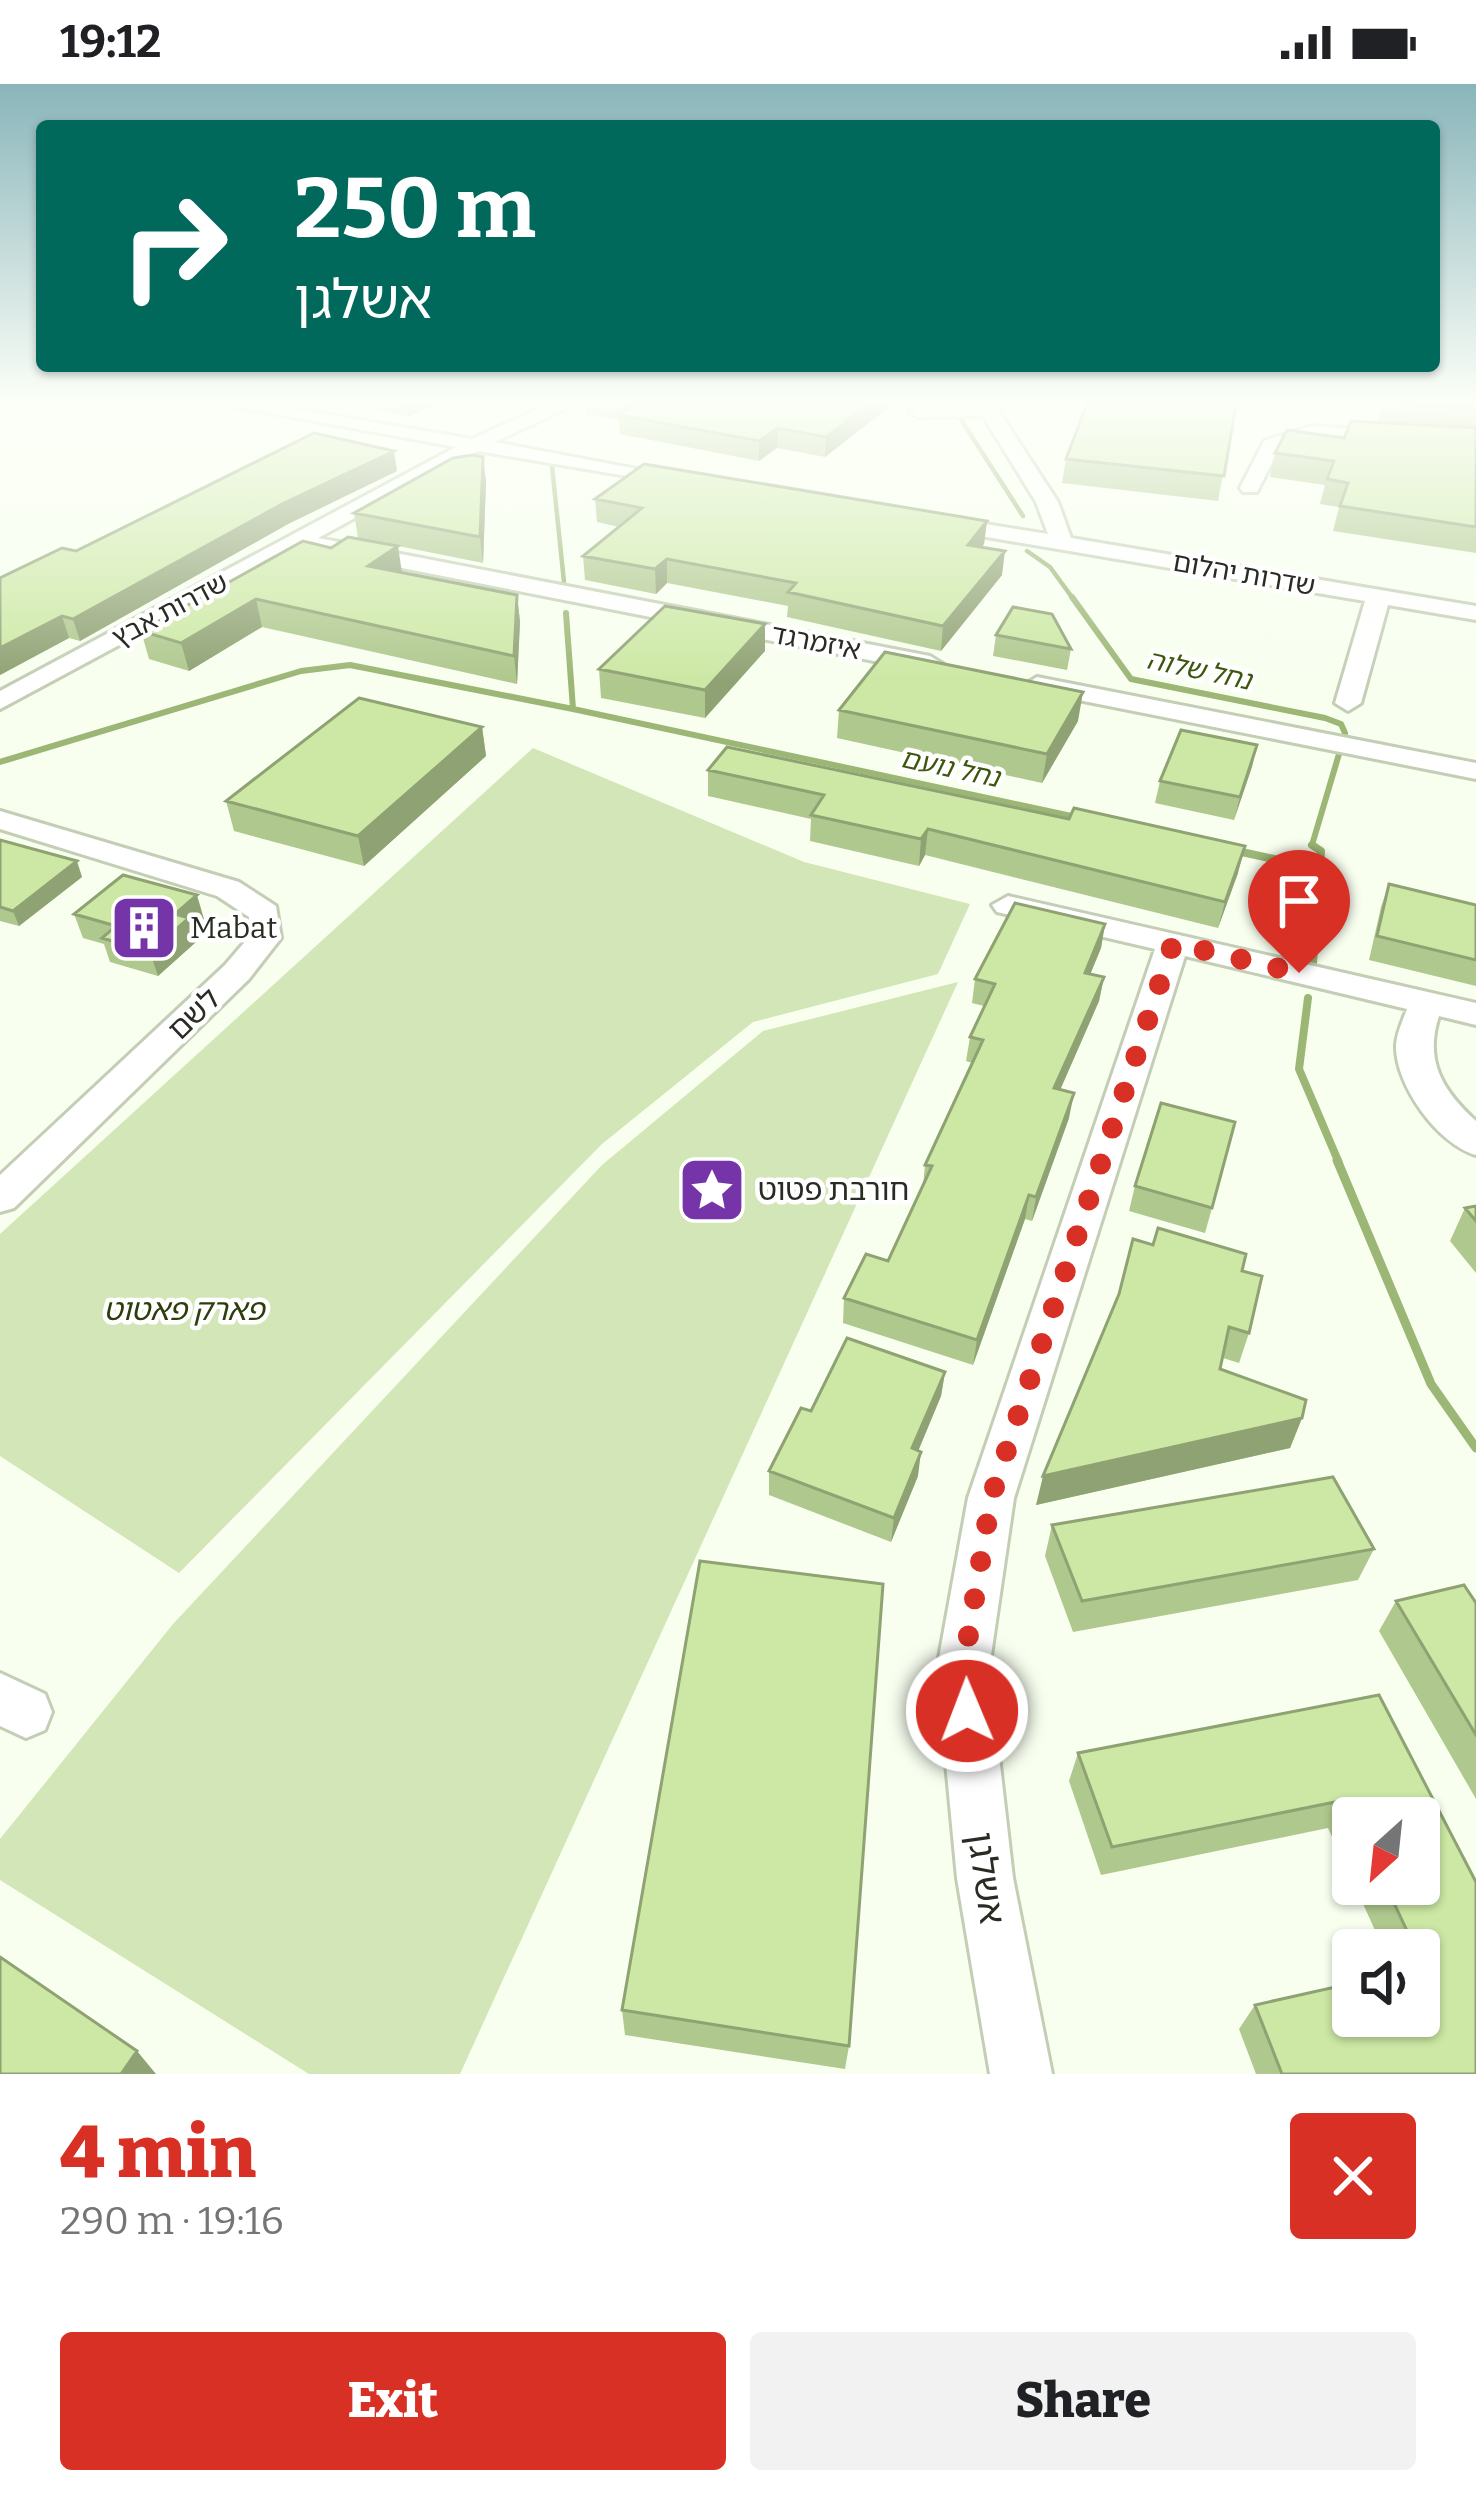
<!DOCTYPE html>
<meta charset="utf-8">
<style>
body{margin:0;font-family:Bitter,"Noto Sans Hebrew",serif;background:#f2f2f2;color:#202124;height:100vh;display:flex;flex-direction:column;font-size:45px;white-space:nowrap}
*{box-sizing:border-box;margin:0}
p{font-size:39px;color:#757577}
.icon{flex:none;width:66px;height:66px;fill:none;stroke:currentColor;stroke-width:2;stroke-linecap:round;stroke-linejoin:round}
.map{position:relative;height:1990px;overflow:hidden}
.drawer{display:flex;flex-direction:column;background:#fff;flex:1}
.drawer>*{flex:none}
.banner{position:absolute;left:36px;top:36px;width:1404px;height:252px;border-radius:12px;box-shadow:0 3px 9px #0004;background:#00695c;color:#fff;overflow:hidden}
.needle{width:78px;rotate:207deg}
.controls{position:absolute;left:1332px;top:1713px;display:grid;gap:24px}
.controls a{display:grid;place-items:center;width:108px;height:108px;border-radius:12px;background:#fff;box-shadow:0 3px 9px #0004;font-size:60px}
.pin{position:absolute;display:grid;place-items:center;width:102px;height:102px;color:#fff;margin:-123px -51px;border-radius:50% 50% 50% 0;rotate:-45deg;box-shadow:0 0 12px #0007}
.pin .icon{rotate:45deg}
.me{position:absolute;width:132px;margin:-66px;rotate:359deg;stroke-linejoin:round;filter:drop-shadow(0 0 9px #0008)}
.turn{display:flex;align-items:center;gap:42px;height:252px;padding:0 60px;font-size:54px}
.turn .icon{width:156px;height:156px;stroke-width:2.5}
.turn b{display:block;font-size:84px;line-height:102px}
.round{display:grid;place-items:center;flex:none;width:126px;height:126px;border-radius:12px;background:#f2f2f2}
.headline{display:flex;align-items:center;justify-content:space-between;height:204px;padding:0 60px}
h1{font-size:72px;font-weight:800;line-height:90px;color:#d93025}
.button{display:flex;gap:24px;margin-top:auto;padding:24px 60px}
.button a{flex:1;height:138px;border-radius:12px;background:#d93025;color:#fff;font-size:48px;font-weight:800;line-height:138px;text-align:center}
.button a+a{background:#f2f2f2;color:#202124}
.status{display:flex;justify-content:space-between;align-items:center;height:84px;padding:0 60px;background:#fff;direction:ltr}
.status svg{height:33px;fill:currentColor}
.map>svg:first-child{display:block}
.green{fill:#d2e6b7}
.lines{fill:none;stroke-linecap:round;stroke-linejoin:round}
.stream-far3{stroke:#9bb675;stroke-width:4.5}
.stream-far2{stroke:#9bb675;stroke-width:6}
.stream-far1{stroke:#9bb675;stroke-width:8}
.stream{stroke:#9bb675;stroke-width:9}
.minor-casing{stroke:#c3ceb5;stroke-width:6}
.minor{fill:#fff;fill-rule:evenodd}
.wall{fill:#afc88d}
.shaded-wall{fill:#8fa273}
.building{fill:#cce8a4;stroke:#8fa273;stroke-width:3}
.route{stroke:#d93025;stroke-width:21;stroke-dasharray:0 37.8}
.labels{text-anchor:middle;stroke-width:9;stroke-linejoin:round;paint-order:stroke}
.far-street-label{font-size:27px;fill:#282c23;stroke:#fff}
.far-water-label{font-size:27px;font-style:italic;fill:#3e560e;stroke:#fff}
.poi-label{font-size:30px;fill:#282c23;stroke:#fff;text-anchor:start}
.street-label{font-size:30px;fill:#282c23;stroke:#fff}
.park-label{font-size:30px;font-style:italic;fill:#2d3e0d;stroke:#fff}
.near-street-label{font-size:36px;fill:#282c23;stroke:#fff}
</style>
<div class="status"><b>19:12</b><svg viewBox="0 0 49 12"><path d="M0 12V9h3v3zM5 12V6h3v6zM10 12V3h3v9zM15 12V0h3v12zM26 1h20v11H26zM47 4h2v5h-2z"/></svg></div>
<div class="map">
<svg width="1476" height="1990" viewBox="0 0 1476 1990">
<rect width="100%" height="100%" fill="#f8ffef"/>
<path class="green" d="M 533,664 L 804,778 L 970,820 L 938,890 L 753,938 L 602,1060 L 179,1489 L 0,1372 L 0,1150 Z
M 958,898 L 460,1990 L 309,1990 L 0,1796 L 0,1755 L 173,1540 L 602,1081 L 763,947 Z"/>
<g class="lines">
<path class="stream-far3" d="M 958,331 L 1023,432
M 552,382 L 564,498
M 1027,467 L 1050,483 L 1074,516"/>
<path class="stream-far2" d="M 1072,513 L 1131,595 L 1325,634 L 1341,640 L 1345,649
M 566,529 L 573,625 L 1076,733
M 0,678 L 301,587 L 350,581 L 573,625
M 1317,764 L 1312,761 L 1339,670"/>
<path class="stream-far1" d="M 1312,761 L 1321,767 L 1320,785
M 1237,767 L 1320,785 L 1313,879
M 1308,914 L 1299,985 L 1339,1079"/>
<path class="stream" d="M 1337,1076 L 1431,1300 L 1476,1364"/>
<defs>
<path id="minor" d="M 221,320 L 266,320 L 472,355 L 549,320 L 575,320 L 495,358 L 690,395 L 680,401 L 478,367 L 318,454 L 930,572 L 943,580 L 930,588 L 300,464 L 0,625 L 0,607 L 456,363 Z
M 994,320 L 1058,418 L 1071,454 L 1476,522 L 1476,536 L 1388,521 L 1361,619 L 1348,627 L 1335,619 L 1365,517 L 933,444 L 933,434 L 941,433 L 1048,450 L 1036,418 L 983,332 L 918,333 L 909,327 L 918,321 Z
M 1311,342 L 1476,353 L 1476,365 L 1312,354 L 1279,365 L 1257,408 L 1243,408 L 1240,404 L 1264,357 Z
M 1037,593 L 1476,679 L 1476,695 L 1028,606 L 1024,601 Z
M 0,727 L 239,798 L 276,822 L 281,854 L 249,895 L 14,1124 L 0,1128 L 0,1091 L 225,881 L 249,853 L 249,833 L 217,812 L 0,745 Z
M 1008,812 L 1476,919 L 1476,941 L 1439,932 C 1424,977 1443,1007 1476,1037 L 1476,1071 C 1438,1060 1395,1001 1396,961 C 1397,948 1403,936 1407,925 L 1185,872 L 1014,1414 L 989,1585 L 1013,1794 L 1052,1990 L 990,1990 L 957,1794 L 937,1585 L 968,1414 L 1155,865 L 997,828 L 992,821 Z
M 0,1589 L 45,1610 L 52,1628 L 45,1646 L 26,1654 L 0,1642 Z"/>
</defs>
<use href="#minor" class="minor-casing"/>
<use href="#minor" class="minor"/>
</g>
<path class="wall" d="M 357,320 L 434,320 L 408,333 Z
M 585,320 L 893,320 L 825,373 L 777,364 L 759,377 L 620,350 L 619,336 L 586,330 Z
M 1236,320 L 1218,417 L 1062,399 L 1066,375 Z
M 1382,320 L 1476,320 L 1476,469 L 1333,447 L 1339,423 L 1320,420 L 1325,401 L 1270,393 L 1275,369 L 1344,354 L 1377,339 Z
M 483,373 L 486,398 L 483,479 L 358,454 L 354,429 Z
M 397,387 L 288,440 L 80,557 L 69,554 L 0,591 L 76,467 Z
M 595,415 L 987,437 L 984,460 L 982,463 L 1002,491 L 941,567 L 787,533 L 788,522 L 667,499 L 656,510 L 585,496 L 583,472 L 619,443 L 597,438 Z
M 303,457 L 402,489 L 517,511 L 520,538 L 517,600 L 262,543 L 189,587 L 149,575 L 141,547 Z
M 996,551 L 1071,565 L 1067,586 L 993,572 Z
M 765,567 L 705,634 L 601,614 L 599,585 Z
M 839,626 L 1078,637 L 1042,699 L 837,654 Z
M 482,643 L 486,672 L 364,782 L 234,747 L 226,717 Z
M 1257,661 L 1234,736 L 1155,719 L 1160,697 Z
M 708,686 L 1238,789 L 1218,844 L 925,771 L 919,782 L 810,757 L 811,735 L 708,712 Z
M 0,756 L 82,793 L 19,842 L 0,837 Z
M 1389,800 L 1476,821 L 1476,902 L 1369,876 L 1381,823 Z
M 74,830 L 204,835 L 192,845 L 196,858 L 158,892 L 110,878 L 104,860 L 83,854 Z
M 1105,840 L 1101,864 L 1090,890 L 1104,893 L 1099,917 L 1060,1006 L 1069,1034 L 1032,1137 L 1025,1135 L 973,1281 L 843,1239 L 844,1214 L 888,1177 L 923,1102 L 925,1081 L 972,979 L 966,977 L 970,953 L 984,922 L 972,919 L 975,895 Z
M 1135,1102 L 1212,1124 L 1205,1149 L 1129,1127 Z
M 1476,1122 L 1476,1189 L 1450,1157 L 1465,1124 Z
M 1242,1187 L 1249,1249 L 1239,1279 L 1223,1274 L 1220,1285 L 1302,1334 L 1290,1364 L 1036,1421 L 1119,1210 Z
M 945,1288 L 941,1312 L 918,1367 L 918,1392 L 891,1458 L 769,1411 L 769,1387 L 811,1327 Z
M 1052,1441 L 1374,1465 L 1358,1496 L 1073,1548 L 1045,1472 Z
M 1396,1517 L 1476,1519 L 1476,1715 L 1379,1547 Z
M 1379,1611 L 1476,1990 L 1256,1990 L 1239,1945 L 1255,1921 L 1419,1932 L 1419,1866 L 1384,1866 L 1354,1800 L 1419,1800 L 1353,1734 L 1353,1799 L 1328,1744 L 1101,1791 L 1069,1697 L 1078,1669 Z
M 622,1926 L 849,1962 L 845,1985 L 625,1951 Z"/>
<path class="shaded-wall" d="M 407,320 L 434,320 L 408,333 Z
M 869,320 L 893,320 L 825,373 L 826,353 Z
M 778,344 L 777,364 L 759,377 L 759,357 Z
M 394,367 L 397,387 L 288,440 L 80,557 L 73,535 L 284,419 Z
M 483,373 L 486,398 L 483,479 L 480,453 Z
M 987,437 L 984,460 L 966,485 L 968,461 Z
M 398,462 L 402,489 L 368,482 Z
M 1005,467 L 1002,491 L 941,567 L 943,542 Z
M 667,475 L 667,499 L 656,510 L 655,485 Z
M 517,511 L 520,538 L 517,600 L 514,572 Z
M 256,515 L 262,543 L 189,587 L 181,559 Z
M 62,532 L 69,554 L 0,591 L 0,564 Z
M 765,540 L 765,567 L 705,634 L 705,606 Z
M 1083,608 L 1078,637 L 1042,699 L 1047,670 Z
M 482,643 L 486,672 L 364,782 L 358,752 Z
M 1257,661 L 1252,683 L 1234,736 L 1240,713 Z
M 928,745 L 925,771 L 919,782 L 921,755 Z
M 1245,762 L 1238,789 L 1218,844 L 1225,818 Z
M 77,777 L 82,793 L 19,842 L 13,827 Z
M 197,811 L 204,835 L 192,845 L 196,858 L 158,892 L 150,868 L 175,830 Z
M 1105,840 L 1101,864 L 1081,913 L 1085,889 Z
M 1104,893 L 1099,917 L 1050,1029 L 1054,1004 Z
M 1074,1009 L 1069,1034 L 1032,1137 L 1036,1113 Z
M 1029,1111 L 1025,1135 L 973,1281 L 977,1256 Z
M 945,1288 L 941,1312 L 909,1389 L 912,1364 Z
M 1302,1334 L 1290,1364 L 1036,1421 L 1043,1392 Z
M 921,1368 L 918,1392 L 891,1458 L 894,1434 Z
M 137,1967 L 156,1990 L 121,1990 Z"/>
<path class="building" d="M 636,320 L 869,320 L 826,353 L 778,344 L 759,357 L 619,331 Z
M 1087,320 L 1236,320 L 1224,392 L 1066,375 Z
M 1404,320 L 1476,320 L 1476,325 Z
M 1351,337 L 1476,344 L 1476,443 L 1340,422 L 1348,399 L 1327,395 L 1334,377 L 1275,369 L 1287,346 L 1344,354 Z
M 314,349 L 394,367 L 284,419 L 73,535 L 62,532 L 0,564 L 0,494 L 62,464 L 76,467 Z
M 473,371 L 483,373 L 480,453 L 354,429 L 453,374 Z
M 644,380 L 987,437 L 968,461 L 1005,467 L 943,542 L 788,508 L 796,499 L 667,475 L 655,485 L 583,472 L 642,424 L 595,415 Z
M 348,453 L 398,462 L 368,482 L 517,511 L 514,572 L 256,515 L 181,559 L 141,547 L 303,457 L 331,464 Z
M 665,522 L 765,540 L 705,606 L 599,585 Z
M 1013,523 L 1052,530 L 1071,565 L 996,551 Z
M 885,568 L 1083,608 L 1047,670 L 839,626 Z
M 359,614 L 482,643 L 358,752 L 226,717 Z
M 1181,646 L 1257,661 L 1240,713 L 1160,697 Z
M 727,663 L 1069,735 L 1074,724 L 1245,762 L 1225,818 L 928,745 L 921,755 L 811,731 L 824,711 L 708,686 Z
M 0,756 L 77,777 L 13,827 L 0,823 Z
M 123,791 L 197,811 L 175,830 L 189,834 L 150,868 L 102,854 L 116,842 L 74,830 Z
M 1389,800 L 1476,821 L 1476,876 L 1377,852 Z
M 1015,819 L 1105,840 L 1085,889 L 1104,893 L 1054,1004 L 1074,1009 L 1036,1113 L 1029,1111 L 977,1256 L 844,1214 L 866,1170 L 888,1177 L 932,1082 L 925,1081 L 983,956 L 970,953 L 995,900 L 975,895 Z
M 1161,1019 L 1235,1038 L 1212,1124 L 1135,1102 Z
M 1476,1122 L 1476,1137 L 1465,1124 Z
M 1158,1144 L 1246,1170 L 1242,1187 L 1262,1192 L 1249,1249 L 1229,1243 L 1220,1285 L 1306,1316 L 1302,1334 L 1043,1392 L 1119,1210 L 1133,1155 L 1153,1161 Z
M 847,1254 L 945,1288 L 912,1364 L 921,1368 L 894,1434 L 769,1387 L 801,1324 L 811,1327 Z
M 1333,1393 L 1374,1465 L 1082,1517 L 1052,1441 Z
M 700,1477 L 883,1500 L 849,1962 L 622,1926 Z
M 1464,1501 L 1476,1519 L 1476,1651 L 1396,1517 Z
M 1379,1611 L 1476,1798 L 1476,1990 L 1282,1990 L 1255,1921 L 1353,1899 L 1353,1932 L 1419,1932 L 1419,1885 L 1425,1884 L 1419,1871 L 1419,1866 L 1416,1866 L 1385,1800 L 1419,1800 L 1419,1734 L 1354,1734 L 1345,1716 L 1112,1763 L 1078,1669 Z
M 0,1873 L 137,1967 L 121,1990 L 0,1990 Z"/>
<linearGradient id="sky" x2="0" y2="1"><stop stop-color="#89b5ba"/><stop offset="0.53" stop-color="#fcfff8"/><stop offset="1" stop-color="#fcfff8" stop-opacity="0"/></linearGradient>
<rect width="1476" height="599" fill="url(#sky)"/>
<g class="lines">
<path class="route" d="M 967,1627 L 963,1585 L 991,1414 L 1173,859 L 1299,889"/>
</g>
<defs>
<symbol id="building-square" viewBox="-11 -11 22 22"><rect x="-9" y="-9" width="18" height="18" rx="4" fill="#7634a9" stroke="#fff"/><path d="M-4-6H4V6H1V3H-1V6H-4ZM-2.5-4.3h1.7v1.8h-1.7ZM.8-4.3h1.7v1.8H.8ZM-2.5-1h1.7V.8h-1.7ZM.8-1h1.7V.8H.8Z" fill="#fff"/></symbol>
<symbol id="sight-square" viewBox="-11 -11 22 22"><rect x="-9" y="-9" width="18" height="18" rx="4" fill="#7634a9" stroke="#fff"/><path d="M0-6L1.8-2.2L6-1.7L2.9 1.2L3.7 5.4L0 3.3L-3.7 5.4L-2.9 1.2L-6-1.7L-1.8-2.2Z" fill="#fff"/></symbol>
</defs>
<g fill-rule="evenodd">
<use href="#building-square" x="106" y="806" width="76" height="76"/>
<use href="#sight-square" x="674" y="1068" width="76" height="76"/>
</g>
<g class="labels">
<g class="far-street-label">
<text transform="translate(1244 490) rotate(10)" y="9">שדרות יהלום</text>
<text transform="translate(170 526) rotate(-28)" y="9">שדרות אבץ</text>
<text transform="translate(816 558) rotate(11)" y="9">איזמרגד</text>
</g>
<g class="far-water-label">
<text transform="translate(1199 586) rotate(12)" y="9">נחל שלוה</text>
<text transform="translate(950 684) rotate(12)" y="9">נחל נועם</text>
</g>
<g class="poi-label">
<text x="190" y="854">Mabat</text>
<text x="758" y="1116">חורבת פטוט</text>
</g>
<g class="street-label">
<text transform="translate(194 930) rotate(-44)" y="10">לשם</text>
</g>
<g class="park-label">
<text x="184" y="1236">פארק פאטוט</text>
</g>
<g class="near-street-label">
<text transform="translate(987 1794) rotate(82)" y="13">אשלגן</text>
</g>
</g>
</svg>
<div class="controls">
<a><svg class="needle" viewBox="-14 -14 28 28"><path d="M0-13l5 13h-10z" fill="#e53935"/><path d="M0 13l5-13h-10z" fill="#757577"/></svg></a>
<a><svg class="icon" aria-label="sound" viewBox="0 0 24 24"><path d="M4 9h4l5-4v14l-5-4H4zM17 9q2 3 0 6"/></svg></a>
</div>
<div class="pin" style="left:1299px;top:889px;background:#d93025"><svg class="icon" aria-label="arrive" viewBox="0 0 24 24"><path d="M6 21V4h12l-3 4 3 4H6"/></svg></div>
<svg class="me" style="left:967px;top:1627px" viewBox="-20 -20 40 40"><circle r="17" fill="#d93025" stroke="#fff" stroke-width="3"/><path d="M0-11L8 9 0 5-8 9z" fill="#fff"/></svg>
<div class="banner">
<div class="turn"><svg class="icon" aria-label="right" viewBox="0 0 24 24"><path d="M7 20v-9h11M14 6l5 5-5 5"/></svg><div><b>250 m</b>אשלגן</div></div>
</div>
</div>
<section class="drawer">
<div class="headline"><div><h1>4 min</h1><p>290 m · 19:16</p></div><a class="round" style="background:#d93025;color:#fff"><svg class="icon" aria-label="close" viewBox="0 0 24 24"><path d="M6 6l12 12M18 6L6 18"/></svg></a></div>
<div class="button"><a>Exit</a><a>Share</a></div>
</section>
